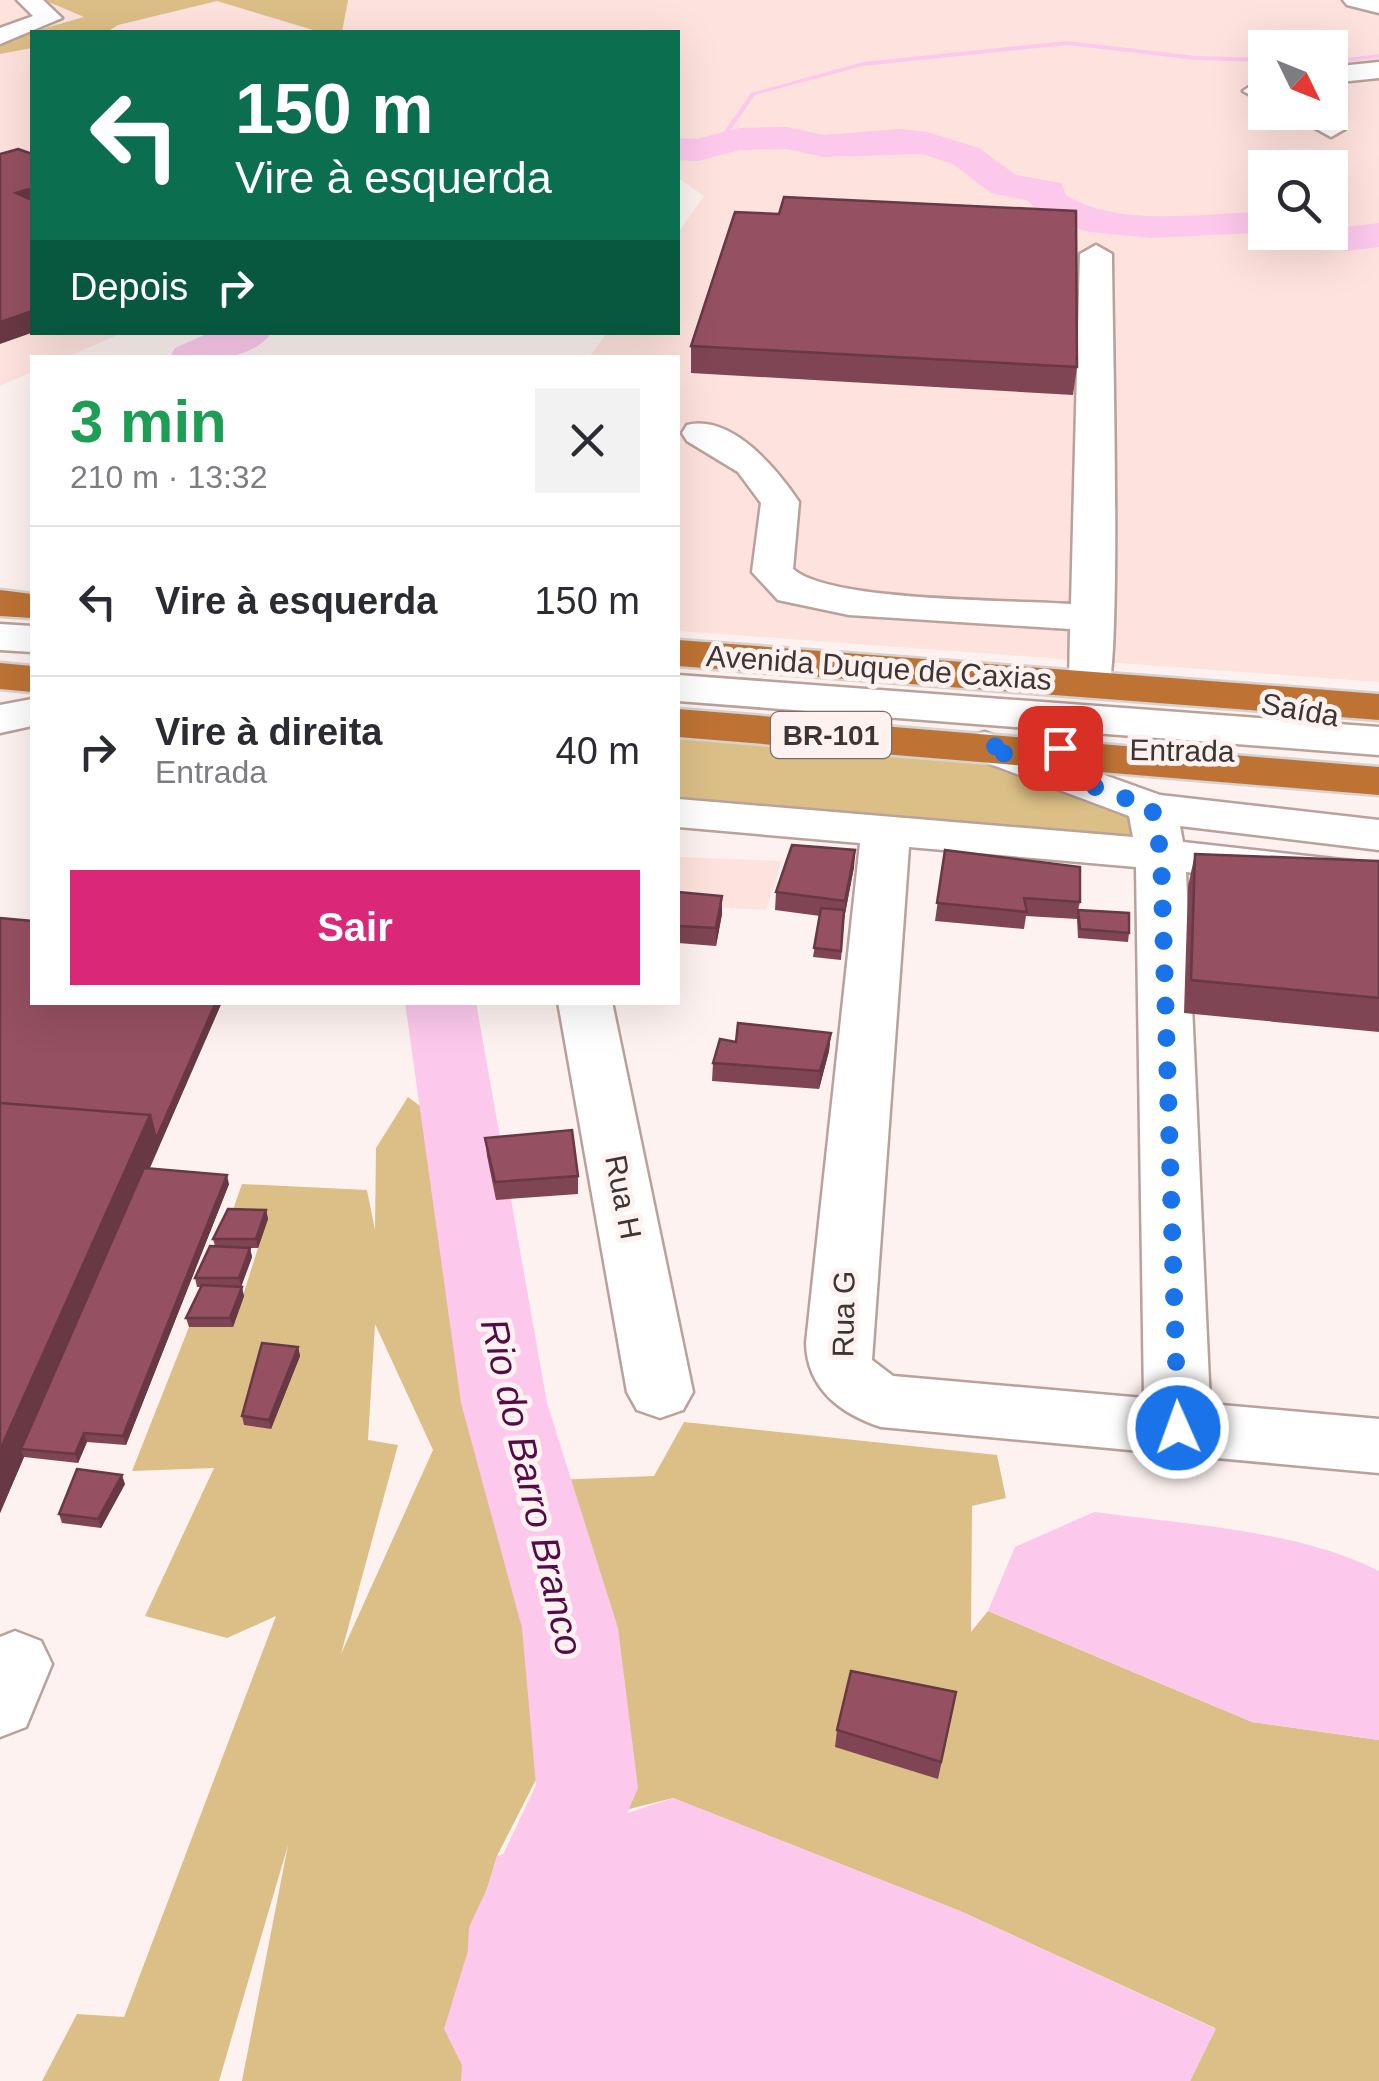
<!DOCTYPE html>
<html lang="pt">
<meta charset="utf-8">
<style>
body{margin:0;font-family:Arial,sans-serif;background:#f2f2f3;color:#2b2b33;height:100vh;display:flex;flex-direction:column;font-size:38px;white-space:nowrap}
*{box-sizing:border-box;margin:0}
p{font-size:32px;color:#7c7c81}
.icon{flex:none;width:55px;height:55px;fill:none;stroke:currentColor;stroke-width:2;stroke-linecap:round;stroke-linejoin:round}
.map{position:relative;flex:1;overflow:hidden}
.panel{position:absolute;left:30px;top:355px;width:650px;height:650px;display:flex;flex-direction:column;background:#fff;border-radius:0px;box-shadow:0 10px 40px #0002}
.panel>*{flex:none}
.banner{position:absolute;left:30px;top:30px;width:650px;height:305px;border-radius:0px;box-shadow:0 10px 40px #0002;background:#0b6e4f;color:#fff;overflow:hidden}
.needle{width:65px;rotate:133deg}
.buttons{position:absolute;left:1248px;top:30px;display:grid;gap:20px}
.buttons a{display:grid;place-items:center;width:100px;height:100px;border-radius:0px;background:#fff;box-shadow:0 10px 40px #0002;font-size:50px}
.pin{position:absolute;display:grid;place-items:center;width:85px;height:85px;color:#fff;margin:-42px;border-radius:20px;box-shadow:0 5px 15px #0006}
.me{position:absolute;width:110px;margin:-55px;rotate:358deg;stroke-linejoin:round;filter:drop-shadow(0 0 8px #0008)}
.turn{display:flex;align-items:center;gap:35px;height:210px;padding:0 40px;font-size:45px}
.turn .icon{width:130px;height:130px;stroke-width:2.5}
.turn b{display:block;font-size:70px;line-height:85px}
.then{display:flex;align-items:center;height:95px;padding:0 40px;background:#0003;gap:20px;font-size:38px}
.round{display:grid;place-items:center;flex:none;width:105px;height:105px;border-radius:0px;background:#f2f2f3}
.headline{display:flex;align-items:center;justify-content:space-between;height:170px;padding:0 40px}
h1{font-size:60px;font-weight:800;line-height:75px;color:#1e9e55}
.primary-button{display:flex;gap:20px;margin-top:auto;padding:20px 40px}
.primary-button a{flex:1;height:115px;border-radius:0px;background:#db2777;color:#fff;font-size:40px;font-weight:800;line-height:115px;text-align:center}
ul{padding:0;list-style:none}
li{display:flex;align-items:center;gap:30px;height:150px;padding:0 40px;border-top:2px solid #e1e1e2}
li div{flex:1}
li b{display:block;font-size:38px}
li em{font-style:normal}
.map>svg:first-child{display:block}
.built{fill:#fee2dd;fill-rule:evenodd}
.green{fill:#dcbf86;fill-rule:evenodd}
.water{fill:#fcc8ec}
.lines{fill:none;stroke-linecap:round;stroke-linejoin:round}
.stream{fill:#fcc8ec;fill-rule:evenodd}
.river{fill:#fcc8ec;fill-rule:evenodd}
.minor-casing{stroke:#b9a19c;stroke-width:5}
.highway-casing{stroke:#d5d2d2;stroke-width:5}
.minor{fill:#fff;fill-rule:evenodd}
.highway{fill:#be7335;fill-rule:evenodd}
.wall{fill:#804554}
.shaded-wall{fill:#683845}
.building{fill:#955062;stroke:#683845;stroke-width:2.5}
.route{stroke:#1a73e8;stroke-width:18;stroke-dasharray:0 32.4}
.labels{text-anchor:middle;stroke-width:10;stroke-linejoin:round;paint-order:stroke}
.shield{fill:#fdf2f0;stroke:#776d6b;stroke-width:2.5}
.shield-label{font-size:28px;font-weight:bold;fill:#3e3432}
.street-label{font-size:30px;fill:#3e3432;stroke:#fdf2f0}
.near-water-label{font-size:38px;font-style:italic;fill:#550b47;stroke:#fdf2f0}
</style>
<div class="map">
<svg width="1379" height="2081" viewBox="0 0 1379 2081">
<rect width="100%" height="100%" fill="#fdf2f0"/>
<path class="built" d="M 0,0 L 1379,0 L 1379,682 L 678,631 L 678,358 L 589,357 L 607,333 L 678,332 L 678,233 L 704,196 L 678,178 L 678,32 L 32,32 L 32,332 L 123,333 L 66,357 L 32,358 L 32,372 L 0,386 ZM 1265,48 L 1330,48 L 1330,112 L 1265,112 ZM 1265,168 L 1330,168 L 1330,232 L 1265,232 Z
M 678,857 L 782,861 L 766,910 L 678,905 Z"/>
<path class="green" d="M 44,0 L 348,0 L 342,32 L 320,32 L 217,1 L 118,25 L 107,32 L 32,32 L 32,48 L 0,54 L 0,41 L 84,17 Z
M 678,736 L 989,760 L 1127,805 L 1156,865 L 678,825 Z
M 408,1097 L 441,1121 L 547,1758 L 497,1856 L 445,2029 L 470,2081 L 242,2081 L 288,1845 L 219,2081 L 42,2081 L 77,2014 L 124,2017 L 276,1616 L 227,1638 L 145,1616 L 214,1468 L 132,1471 L 189,1327 L 233,1327 L 258,1248 L 230,1218 L 242,1184 L 367,1190 L 375,1230 L 376,1148 ZM 375,1324 L 433,1450 L 341,1654 L 398,1445 L 368,1440 Z
M 684,1422 L 997,1455 L 1006,1498 L 972,1506 L 971,1632 L 988,1611 L 1252,1722 L 1379,1740 L 1379,2081 L 1190,2081 L 1215,2028 L 960,1911 L 673,1798 L 570,1824 L 587,1788 L 553,1480 L 654,1476 Z"/>
<path class="water" d="M 1094,1512 C 1187,1525 1294,1529 1379,1571 L 1379,1740 L 1252,1722 L 988,1611 L 1015,1547 Z
M 673,1798 L 960,1911 L 1216,2029 L 1190,2081 L 470,2081 L 444,2029 L 497,1856 Z"/>
<g class="lines">
<path class="stream" d="M 1067,41 L 1196,56 L 1265,58 L 1265,62 L 1196,60 L 1067,45 L 863,66 L 755,95 L 721,144 L 716,143 L 751,93 L 863,62 Z
M 1379,54 L 1379,58 L 1330,64 L 1330,60 Z"/>
<path class="river" d="M 787,127 L 824,135 L 899,129 L 927,132 L 979,148 L 1016,175 L 1061,183 L 1066,195 C 1121,229 1204,212 1265,212 L 1265,232 L 1279,232 L 1151,238 L 1090,232 L 1051,221 L 1026,200 L 991,193 L 953,164 L 922,154 L 824,157 L 787,149 L 740,150 L 698,161 L 678,160 L 678,138 L 697,139 L 739,128 Z
M 1330,223 L 1347,227 L 1379,223 L 1379,247 L 1347,251 L 1304,241 L 1298,232 L 1330,232 Z
M 211,332 L 272,332 C 250,364 202,358 169,358 L 175,348 Z
M 405,1002 L 476,1002 L 547,1403 L 618,1628 L 638,1788 L 577,1929 L 575,2081 L 461,2081 L 469,1927 L 536,1785 L 522,1628 L 461,1403 Z"/>
<defs>
<path id="minor" d="M 17,0 L 43,0 L 62,18 L 0,44 L 0,28 L 33,16 Z
M 1343,0 L 1379,0 L 1379,13 L 1347,5 Z
M 1379,62 L 1379,78 L 1330,83 L 1330,67 Z
M 1265,76 L 1265,103 L 1243,91 Z
M 1286,112 L 1321,112 L 1345,129 L 1331,137 Z
M 1096,245 L 1112,254 C 1112,312 1122,671 1107,693 L 1091,697 L 1075,693 L 1069,684 L 1070,629 L 849,615 L 778,600 L 752,572 L 761,503 L 738,472 L 687,441 L 682,433 L 687,425 C 732,414 777,469 799,502 L 793,569 C 830,602 1014,600 1071,604 L 1080,254 Z
M 0,624 L 32,626 L 32,652 L 0,650 Z
M 678,675 L 1379,727 L 1379,755 L 678,701 Z
M 32,699 L 32,726 L 0,733 L 0,705 Z
M 985,732 L 1160,795 L 1379,820 L 1379,850 L 1180,826 L 1183,842 L 1379,864 L 1379,894 L 1186,872 L 1210,1404 L 1379,1419 L 1379,1473 L 881,1427 C 841,1414 807,1389 806,1343 L 860,843 L 678,827 L 678,799 L 1133,837 L 1129,816 L 969,756 L 962,746 L 969,736 ZM 909,847 L 1136,867 L 1144,1398 L 893,1376 L 872,1360 Z
M 558,1002 L 612,1002 L 693,1392 L 683,1410 L 660,1418 L 637,1410 L 627,1392 Z
M 15,1631 L 41,1641 L 52,1664 L 26,1727 L 0,1737 L 0,1637 Z"/>
<path id="highway" d="M 0,590 L 32,594 L 32,618 L 0,616 Z
M 678,640 L 1379,694 L 1379,720 L 678,666 Z
M 0,663 L 32,666 L 32,692 L 0,689 Z
M 678,709 L 1379,767 L 1379,795 L 678,737 Z"/>
</defs>
<use href="#minor" class="minor-casing"/>
<use href="#highway" class="highway-casing"/>
<use href="#minor" class="minor"/>
<use href="#highway" class="highway"/>
</g>
<path class="wall" d="M 779,214 L 1077,367 L 1073,395 L 691,373 L 691,346 Z
M 855,850 L 854,867 L 844,919 L 841,960 L 813,957 L 820,916 L 775,910 L 776,892 Z
M 945,850 L 1080,902 L 1078,910 L 1129,933 L 1128,942 L 1078,938 L 1077,919 L 1026,916 L 1024,929 L 935,921 Z
M 1195,854 L 1379,861 L 1379,1032 L 1184,1013 L 1188,886 Z
M 678,892 L 722,914 L 716,946 L 678,943 Z
M 0,918 L 222,1002 L 149,1168 L 229,1184 L 126,1445 L 87,1442 L 78,1463 L 24,1457 L 0,1513 Z
M 831,1033 L 829,1051 L 819,1089 L 712,1081 L 713,1063 L 736,1042 Z
M 485,1138 L 578,1176 L 578,1194 L 496,1200 L 487,1156 Z
M 266,1210 L 268,1219 L 258,1248 L 250,1248 L 252,1257 L 241,1287 L 244,1296 L 233,1327 L 189,1327 L 186,1318 L 201,1287 L 197,1287 L 195,1278 L 215,1246 L 213,1239 Z
M 298,1347 L 300,1356 L 271,1429 L 244,1425 L 242,1416 Z
M 125,1484 L 101,1528 L 62,1523 L 59,1514 Z
M 953,1709 L 938,1779 L 835,1747 L 837,1730 Z"/>
<path class="shaded-wall" d="M 32,188 L 32,208 L 16,193 Z
M 32,311 L 32,332 L 34,332 L 0,344 L 0,322 Z
M 855,850 L 854,867 L 844,919 L 845,901 Z
M 722,896 L 722,914 L 716,946 L 716,928 Z
M 216,1002 L 222,1002 L 28,1449 L 21,1449 L 24,1457 L 0,1513 L 0,1450 L 150,1115 Z
M 831,1033 L 829,1051 L 819,1089 L 820,1071 Z
M 227,1175 L 229,1184 L 126,1445 L 123,1436 Z
M 266,1210 L 268,1219 L 258,1248 L 256,1239 Z
M 250,1248 L 252,1257 L 241,1287 L 239,1278 Z
M 242,1287 L 244,1296 L 233,1327 L 230,1318 Z
M 298,1347 L 300,1356 L 271,1429 L 269,1420 Z
M 84,1433 L 87,1442 L 78,1463 L 75,1454 Z
M 122,1475 L 125,1484 L 101,1528 L 98,1519 Z"/>
<path class="building" d="M 18,149 L 32,154 L 32,188 L 16,193 L 32,200 L 32,311 L 0,322 L 0,154 Z
M 784,197 L 1076,211 L 1077,367 L 691,346 L 735,212 L 779,214 Z
M 792,845 L 855,850 L 845,901 L 776,892 Z
M 945,850 L 1080,867 L 1080,902 L 1024,898 L 1027,912 L 937,903 Z
M 1195,854 L 1379,861 L 1379,998 L 1191,980 Z
M 678,892 L 722,896 L 716,928 L 678,926 Z
M 821,908 L 844,910 L 841,951 L 814,948 Z
M 1078,910 L 1129,913 L 1129,933 L 1080,929 Z
M 0,918 L 32,921 L 32,1002 L 216,1002 L 156,1139 L 150,1115 L 0,1103 Z
M 738,1023 L 831,1033 L 820,1071 L 713,1063 L 720,1039 L 736,1042 Z
M 0,1103 L 150,1115 L 0,1450 Z
M 572,1130 L 578,1176 L 495,1182 L 485,1138 Z
M 144,1168 L 227,1175 L 123,1436 L 84,1433 L 75,1454 L 21,1449 Z
M 228,1209 L 266,1210 L 256,1239 L 213,1239 Z
M 210,1246 L 250,1248 L 239,1278 L 195,1278 Z
M 202,1285 L 242,1287 L 230,1318 L 186,1318 Z
M 262,1343 L 298,1347 L 269,1420 L 242,1416 Z
M 77,1469 L 122,1475 L 98,1519 L 59,1514 Z
M 851,1671 L 956,1692 L 941,1762 L 837,1730 Z"/>
<g class="lines">
<path class="route" d="M 1060,748 L 984,746 L 1152,808 L 1161,854 L 1178,1428"/>
</g>
<g class="labels">
<rect class="shield" x="771" y="712" width="120" height="46" rx="8"/>
<g class="shield-label">
<text x="831" y="745">BR-101</text>
</g>
<g class="street-label">
<text transform="translate(879 668) rotate(4)" y="10">Avenida Duque de Caxias</text>
<text transform="translate(1300 710) rotate(10)" y="10">Saída</text>
<text transform="translate(1182 751) rotate(1)" y="10">Entrada</text>
<text transform="translate(623 1197) rotate(79)" y="10">Rua H</text>
<text transform="translate(844 1314) rotate(-89)" y="10">Rua G</text>
</g>
<g class="near-water-label">
<text transform="translate(532 1487) rotate(77)" y="13">Rio do Barro Branco</text>
</g>
</g>
</svg>
<div class="buttons">
<a><svg class="needle" viewBox="-14 -14 28 28"><path d="M0-13l5 13h-10z" fill="#e53935"/><path d="M0 13l5-13h-10z" fill="#7c7c81"/></svg></a>
<a><svg class="icon" aria-label="search" viewBox="0 0 24 24"><circle cx="10" cy="10" r="6"/><path d="M15 15l6 6"/></svg></a>
</div>
<div class="pin" style="left:1060px;top:748px;background:#d93025"><svg class="icon" aria-label="arrive" viewBox="0 0 24 24"><path d="M6 21V4h12l-3 4 3 4H6"/></svg></div>
<svg class="me" style="left:1178px;top:1428px" viewBox="-20 -20 40 40"><circle r="17" fill="#1a73e8" stroke="#fff" stroke-width="3"/><path d="M0-11L8 9 0 5-8 9z" fill="#fff"/></svg>
<div class="banner">
<div class="turn"><svg class="icon" aria-label="left" viewBox="0 0 24 24"><path d="M17 20v-9H6M10 6l-5 5 5 5"/></svg><div><b>150 m</b>Vire à esquerda</div></div>
<div class="then">Depois<svg class="icon" aria-label="right" viewBox="0 0 24 24"><path d="M7 20v-9h11M14 6l5 5-5 5"/></svg></div>
</div>
<section class="panel">
<div class="headline"><div><h1>3 min</h1><p>210 m · 13:32</p></div><a class="round"><svg class="icon" aria-label="close" viewBox="0 0 24 24"><path d="M6 6l12 12M18 6L6 18"/></svg></a></div>
<ul>
<li><svg class="icon" aria-label="left" viewBox="0 0 24 24"><path d="M17 20v-9H6M10 6l-5 5 5 5"/></svg><div><b>Vire à esquerda</b></div><em>150 m</em></li>
<li><svg class="icon" aria-label="right" viewBox="0 0 24 24"><path d="M7 20v-9h11M14 6l5 5-5 5"/></svg><div><b>Vire à direita</b><p>Entrada</p></div><em>40 m</em></li>
</ul>
<div class="primary-button"><a>Sair</a></div>
</section>
</div>
